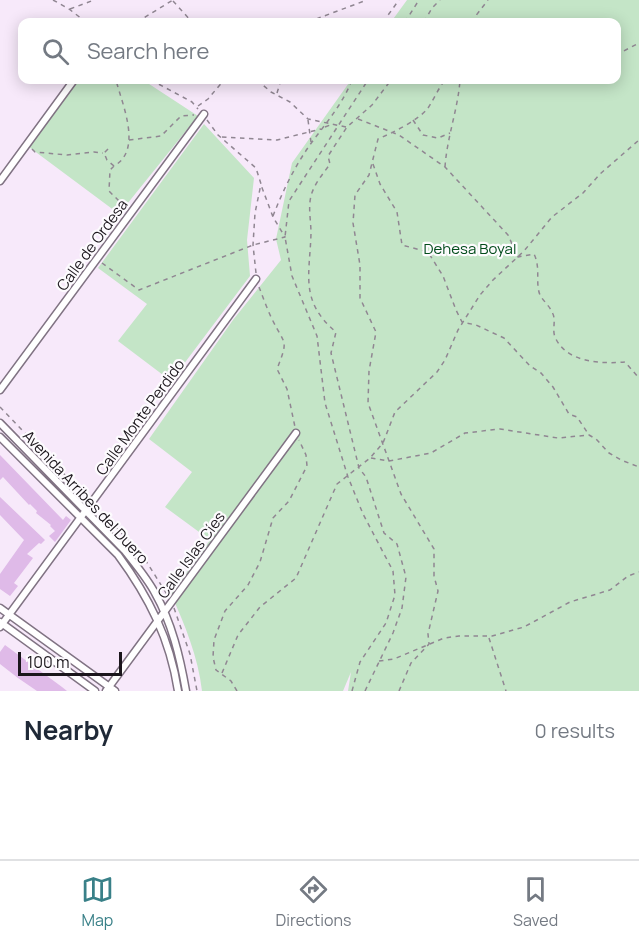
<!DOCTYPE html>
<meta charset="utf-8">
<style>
:root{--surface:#fff;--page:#f2f2f3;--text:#1f2937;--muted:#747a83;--line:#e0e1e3;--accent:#398088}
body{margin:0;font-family:Manrope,sans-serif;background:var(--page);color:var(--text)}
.scale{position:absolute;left:18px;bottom:15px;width:104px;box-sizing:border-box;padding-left:6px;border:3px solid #1b161c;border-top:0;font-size:16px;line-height:21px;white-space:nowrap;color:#1b161c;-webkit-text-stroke:4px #fdfbfe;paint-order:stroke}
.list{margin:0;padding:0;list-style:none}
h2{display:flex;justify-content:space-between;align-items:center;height:78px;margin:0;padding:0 24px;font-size:26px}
h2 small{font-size:20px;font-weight:400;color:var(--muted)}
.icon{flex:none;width:33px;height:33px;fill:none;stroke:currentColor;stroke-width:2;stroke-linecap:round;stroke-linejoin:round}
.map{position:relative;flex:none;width:639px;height:691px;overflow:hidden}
.search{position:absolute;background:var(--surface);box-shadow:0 3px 15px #0003;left:18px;right:18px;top:18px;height:66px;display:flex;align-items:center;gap:15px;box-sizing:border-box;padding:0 21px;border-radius:12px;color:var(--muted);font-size:22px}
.sheet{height:168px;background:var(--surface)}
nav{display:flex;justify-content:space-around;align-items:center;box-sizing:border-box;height:84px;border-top:2px solid var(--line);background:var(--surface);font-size:16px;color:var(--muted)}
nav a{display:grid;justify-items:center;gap:3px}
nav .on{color:var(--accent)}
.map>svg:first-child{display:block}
.green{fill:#c4e5c7}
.building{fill:#dfbae8}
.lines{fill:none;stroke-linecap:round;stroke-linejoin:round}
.street-casing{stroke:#807383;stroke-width:9}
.path{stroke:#908692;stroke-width:1.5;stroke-dasharray:4.5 4.5;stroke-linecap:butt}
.street{stroke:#fff;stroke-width:6}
.labels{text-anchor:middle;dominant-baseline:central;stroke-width:4.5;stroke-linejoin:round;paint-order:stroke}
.street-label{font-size:15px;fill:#1b161c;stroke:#fdfbfe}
.park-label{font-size:15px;fill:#024c1b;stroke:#fdfbfe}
</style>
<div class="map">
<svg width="639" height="691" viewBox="0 0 639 691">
<rect width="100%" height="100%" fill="#f7e9fa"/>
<path class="green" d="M407,0H639V691H348L351,672L343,691H202C198,657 185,625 171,594L210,540L165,507L192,472L149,439L233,320L281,260L276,239L292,163L351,80H616V22H391Z
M79,80H143L198,116L119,214L29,147Z
M204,124L254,178L247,240L250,276L171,381L118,341L147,304L98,268Z"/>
<path class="building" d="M0,455L63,520L66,516L71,520L55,542L49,536L55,531L50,526L51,525L36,513L37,511L30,504L29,505L3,477L0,480Z
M0,497L45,540L41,544L39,543L27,554L33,558L14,583L18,586L10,596L0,589V574L24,540L0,515Z
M5,645L62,687L67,691H37L18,678L0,664V652Z"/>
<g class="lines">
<defs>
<path id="street" d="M0,181L74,80
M0,390L204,114
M0,423L125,551C135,564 147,578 155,593C172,623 180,657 186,691
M0,437L118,555C149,597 170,639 178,691
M0,608L115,691
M0,622L95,691
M0,627L256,279
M106,691L296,433"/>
</defs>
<use href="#street" class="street-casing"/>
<path class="path" d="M53,0L69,9L86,22
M173,1L192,22
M70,9L94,0
M137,22L173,0
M308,22L367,0
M383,22L399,0
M405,22L419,0
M424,22L432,8L440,0
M471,22L488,0
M616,55L639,43
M151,80L192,102L198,109
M257,80L271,92L290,102L308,119L346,127
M277,93L281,80
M198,106L208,99L224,80
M358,119L399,135L445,167L508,235L518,257L534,254C541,268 535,283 540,295C543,301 550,306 553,314C556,321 552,330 555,337C566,363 602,364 625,362L639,378
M207,120L218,135L256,168L261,184L255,213L253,245L256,273
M308,120L311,142
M413,120L423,135L438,138L450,133
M325,127L333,124
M222,137L277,140L321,129
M129,140L161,136L181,116L194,115
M32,149L35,152L67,155L94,152L103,153
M108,149L104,153L107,160L114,166C143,150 122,104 116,80
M373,164L380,184L397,212L402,245L428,252L443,276L456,310L462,322L476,325L504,338L530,366L541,373L553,387L569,414L577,417L589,435
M114,166L110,170L109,191L119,201L124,213
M445,167C447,137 458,109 460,80
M273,216C283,190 296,164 312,142C327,122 343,103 352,80
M102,263L139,290L253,245L285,237L273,217L261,185
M259,287C263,297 267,309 272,319C285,346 289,338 277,369L287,389L295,427
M0,407L86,497
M371,458L389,461L431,453L465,433L500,429L558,438L589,435L596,439L609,453L621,460L639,467
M96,507L141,553L168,596
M174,608L190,654L197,691
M489,638L506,691
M379,661L394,659L444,638L459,636H492L524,627L570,602L610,590L628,576L639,572
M222,673L238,635L260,607L296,578L337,484L370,458L383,443L395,412L437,372L445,360L458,330L480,295L493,280L524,251L552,217L583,193L600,174L639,140
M237,691L231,681L216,670L213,657L214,640L225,611L248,585L260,562L273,518L289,501L307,466L306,455L299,440
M352,691L360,662L386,623L395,595L393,571L363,514L348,477L325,403L317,336L292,276L285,237L289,201L368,80
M365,691L393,633L402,608L406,577L397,544L384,533L366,477L359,468L331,353L336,332C299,301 310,274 311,233C311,221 308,208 311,196C314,184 323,174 330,164L328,156L347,127L372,105L391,80
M399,691L411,663L429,644L428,634L438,591L434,576V549L401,494L368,403L369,371L376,332L360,298V265L353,223L355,195L369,175L378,139C392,133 419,120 428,108C434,99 438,89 445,80"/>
<use href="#street" class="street"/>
</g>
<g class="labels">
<g class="street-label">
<text transform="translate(92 245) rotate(-54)">Calle de Ordesa</text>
<text transform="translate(140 417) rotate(-54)">Calle Monte Perdido</text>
<text transform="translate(86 497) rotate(47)">Avenida Arribes del Duero</text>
<text transform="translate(191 555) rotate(-54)">Calle Islas Cíes</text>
</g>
<g class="park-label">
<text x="470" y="248">Dehesa Boyal</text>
</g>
</g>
</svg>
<div class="scale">100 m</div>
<div class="search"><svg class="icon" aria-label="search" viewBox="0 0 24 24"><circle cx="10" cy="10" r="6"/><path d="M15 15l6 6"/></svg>Search here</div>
</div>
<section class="sheet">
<h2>Nearby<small>0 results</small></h2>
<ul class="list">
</ul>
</section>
<nav>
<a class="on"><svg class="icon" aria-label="map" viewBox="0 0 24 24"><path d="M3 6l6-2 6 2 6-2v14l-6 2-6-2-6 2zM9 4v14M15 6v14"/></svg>Map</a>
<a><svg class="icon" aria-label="directions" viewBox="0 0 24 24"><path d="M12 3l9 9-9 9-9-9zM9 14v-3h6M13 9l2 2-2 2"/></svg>Directions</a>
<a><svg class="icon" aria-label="saved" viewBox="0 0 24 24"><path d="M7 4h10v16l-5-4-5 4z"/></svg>Saved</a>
</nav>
